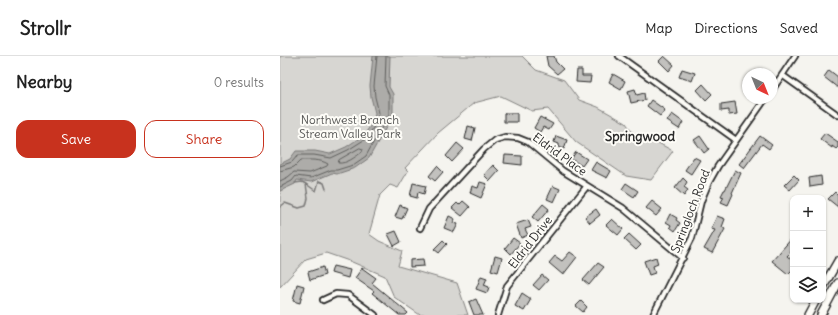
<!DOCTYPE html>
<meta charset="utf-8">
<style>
:root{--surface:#fff;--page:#f6f6f6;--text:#222;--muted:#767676;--line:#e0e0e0;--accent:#c8321e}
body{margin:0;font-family:Delius,sans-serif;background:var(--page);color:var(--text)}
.controls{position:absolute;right:12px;bottom:12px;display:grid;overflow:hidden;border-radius:8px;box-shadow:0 1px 3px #0004}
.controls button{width:36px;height:36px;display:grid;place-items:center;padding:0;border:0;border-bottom:1px solid var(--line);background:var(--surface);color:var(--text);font:20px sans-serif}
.compass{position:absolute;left:462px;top:12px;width:36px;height:36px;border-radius:50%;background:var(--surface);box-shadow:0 1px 3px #0004;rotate:137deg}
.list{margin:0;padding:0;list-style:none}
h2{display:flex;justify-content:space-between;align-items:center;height:52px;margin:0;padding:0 16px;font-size:17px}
h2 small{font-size:13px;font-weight:400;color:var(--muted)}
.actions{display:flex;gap:8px;padding:12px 16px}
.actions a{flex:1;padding:9px 0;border:1px solid var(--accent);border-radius:12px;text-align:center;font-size:14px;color:var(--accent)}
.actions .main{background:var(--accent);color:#fff}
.icon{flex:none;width:22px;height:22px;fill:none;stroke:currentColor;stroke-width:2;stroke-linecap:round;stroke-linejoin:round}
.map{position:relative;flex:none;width:558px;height:259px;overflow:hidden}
header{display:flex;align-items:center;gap:24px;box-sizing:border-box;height:56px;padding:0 20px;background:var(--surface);border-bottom:1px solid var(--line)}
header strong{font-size:19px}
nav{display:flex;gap:22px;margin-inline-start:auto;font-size:14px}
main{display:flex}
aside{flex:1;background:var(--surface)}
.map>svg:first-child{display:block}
.green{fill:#d7d6d2;stroke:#81807e}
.water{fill:#adaca9;stroke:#797877}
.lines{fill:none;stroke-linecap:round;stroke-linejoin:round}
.shore{stroke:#5f5f5d;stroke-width:1}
.stream{stroke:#797877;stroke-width:1.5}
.building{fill:#c2c1be;stroke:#2b2b2b}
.street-casing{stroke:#2b2b2b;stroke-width:8}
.primary-casing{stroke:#2b2b2b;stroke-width:10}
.street{stroke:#fdfcf7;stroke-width:4.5}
.primary{stroke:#fdfcf7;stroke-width:7}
.labels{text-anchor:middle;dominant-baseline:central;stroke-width:4;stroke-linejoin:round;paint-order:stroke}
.park-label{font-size:12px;fill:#565655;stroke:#fdfcf7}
.street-label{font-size:12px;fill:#2b2b2b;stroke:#fdfcf7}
.neighbourhood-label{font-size:13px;font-weight:bold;fill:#2b2b2b;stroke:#fdfcf7}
</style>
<header>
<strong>Strollr</strong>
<nav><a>Map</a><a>Directions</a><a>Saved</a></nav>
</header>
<main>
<aside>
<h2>Nearby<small>0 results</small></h2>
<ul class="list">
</ul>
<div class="actions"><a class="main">Save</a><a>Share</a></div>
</aside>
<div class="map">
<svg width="558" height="259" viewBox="0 0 558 259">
<rect width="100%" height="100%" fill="#f5f4ef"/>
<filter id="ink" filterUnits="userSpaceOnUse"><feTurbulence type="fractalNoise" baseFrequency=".025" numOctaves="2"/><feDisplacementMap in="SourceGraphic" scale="8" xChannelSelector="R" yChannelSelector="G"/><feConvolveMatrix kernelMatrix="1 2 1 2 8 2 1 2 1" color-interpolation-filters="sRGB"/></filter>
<g filter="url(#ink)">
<path class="green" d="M0,0H242L256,14L284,24L299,44L318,51L346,67L358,84L371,83L393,95L371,124L346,120L296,86L268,53L252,55L221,40L194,47L158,77L125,112L128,115L118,132L110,129L100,139L89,178L99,185L122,195L118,210L177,227L188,259H140L114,241L105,220L72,206L46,197L26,203L0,231Z"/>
<path class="water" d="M93,0H110L109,31L113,38V59L89,102L75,112L57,118L52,117L31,126L17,124L15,128L0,135V108L10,103L16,95H35L50,98L66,91L84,79L93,66L95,57L91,41L90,30Z"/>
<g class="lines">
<path class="shore" d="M80,92L83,93L82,96C75,101 67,108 58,107L59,104Z
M0,110L12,106L18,99H34L51,102L68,94L87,82L96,67L99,57L95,41L94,30L97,0
M0,115L14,111L21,104C30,104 40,103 48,108L47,110L30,117L14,116L8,121L0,125
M0,131L12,125L16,120L31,122L51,114H57L73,109L86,100L109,58V39L105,30L106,0"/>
<path class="stream" d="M26,128L36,135L39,125L44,127L46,133
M0,151L5,147L19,152L26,150L28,142L26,128L22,126L15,127"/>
</g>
<path class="building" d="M266,0H274L276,6L283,13L277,18L268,10Z
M384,0L394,9L389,15L379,5Z
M402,13L415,17L412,25L399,21Z
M297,14H302V20H311L310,27L296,26Z
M549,14L558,21V32L544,21Z
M333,18L345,25L341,33L329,26Z
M423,28L432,38L426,44L417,34Z
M355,33L357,39L364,37L365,44L351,47L348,35Z
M371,44L385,54L380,60L367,50Z
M455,46L457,58L449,59V54L441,55V48Z
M224,57H237V66H224Z
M392,58L403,66L399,73L387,65Z
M260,61L273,68L269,74L263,71L260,76L254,72Z
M188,70L195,72L192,85L185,83Z
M545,77L558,86V91L556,93L552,90V92L540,83Z
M276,80L287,84L284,93L279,91V88L274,86Z
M420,80L429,93L424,97L414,84Z
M480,80L492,89L489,93L482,88L464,112L459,108Z
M177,87L184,93L172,106L166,100Z
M296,96L307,103L302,110L291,103Z
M225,99L242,100V109L224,107Z
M414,101L420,104L411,118L405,114Z
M316,106L331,115L327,122L311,114Z
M213,109L219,115L210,125L204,119Z
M157,110L163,116L155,125L149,120Z
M455,114L461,117L452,137L453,138L448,149L441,146L444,141L441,140L444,134H445Z
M514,119L519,124L510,134L504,129Z
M541,120L542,129L530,131L529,122Z
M403,122L407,126L404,131L408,134L404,140L395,132Z
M200,126L207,128L201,142L190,137L192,130L198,132Z
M133,127L146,130L144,138L138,136L137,142L130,140Z
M346,127L358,135L354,141L342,133Z
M273,130L280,133L274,146L267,143Z
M555,136L558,139V151L548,143Z
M183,145L190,151L182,160L172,152L177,147L179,149Z
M372,145L382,153L376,160L366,152Z
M263,148L269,153L258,166L252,161Z
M120,149L127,152L122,163L115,161Z
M316,153L320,159L310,167L305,161Z
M390,158L397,162L396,164L400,167L395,175L390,171L391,169L386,166Z
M169,160L175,163L173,167L178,168L174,176L164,172Z
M437,160L445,163L442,171L445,173L432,197L424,193L435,174L431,173Z
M332,163L343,173L338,179L326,169Z
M248,164L251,171L245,173L248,179L241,182L236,168Z
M116,175L121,186L114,190L108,178Z
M349,178L361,189L356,194L344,183Z
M513,181V194L507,200L513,205V213L508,218L492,205Z
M233,182L240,187L231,198L225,192Z
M163,184L167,188L159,197L154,193Z
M290,196L297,201L283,219L269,207L275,200L282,205Z
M215,200L222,202L218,216L211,214Z
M376,201L378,208L373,210L375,217L369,219L364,205Z
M143,203L144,210L130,211V204Z
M318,207L324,211L309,229L303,224Z
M53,210L70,214L68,222L51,217Z
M43,211L45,219L30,224L28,216Z
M82,212L96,222L92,227L128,257L126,259H119L92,237L94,235L75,222Z
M262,219L268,224L259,234L253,229Z
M201,220L207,222L204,229L209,231L207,237L196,233Z
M17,228L24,230L20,247L13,245Z
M242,237L251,243L244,255L235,250Z
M196,243L203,259H194L189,246Z
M301,245L307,251L303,256L296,250Z"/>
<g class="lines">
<defs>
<path id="street" d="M339,0L456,84
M502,19L558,59
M492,34L515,0
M140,172L149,153L204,93L215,84L225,81L238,82L248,86L283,115L343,152L403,202
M43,244L56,238L68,239L95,259
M218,259L227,230L307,130
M373,259L412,182L421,145L429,126L438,110L486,42"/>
<path id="primary" d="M543,231L558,205
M528,259L536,244
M541,259L558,227"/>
</defs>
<use href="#street" class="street-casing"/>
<use href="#primary" class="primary-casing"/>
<use href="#street" class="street"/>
<use href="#primary" class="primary"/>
</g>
</g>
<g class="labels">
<g class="park-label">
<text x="70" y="63">Northwest Branch<tspan x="70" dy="14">Stream Valley Park</tspan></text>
</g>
<g class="street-label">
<text transform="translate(280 98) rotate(36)">Eldrid Place</text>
<text transform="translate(410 155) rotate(-69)">Springloch Road</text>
<text transform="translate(250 186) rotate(-52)">Eldrid Drive</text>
</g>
<g class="neighbourhood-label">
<text x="360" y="80">Springwood</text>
</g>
</g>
</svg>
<div class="controls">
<button>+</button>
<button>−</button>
<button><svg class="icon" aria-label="layers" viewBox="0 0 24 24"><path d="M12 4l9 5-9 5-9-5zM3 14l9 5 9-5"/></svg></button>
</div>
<svg class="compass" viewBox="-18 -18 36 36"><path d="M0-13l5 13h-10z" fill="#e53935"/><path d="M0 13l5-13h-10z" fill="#767676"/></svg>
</div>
</main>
